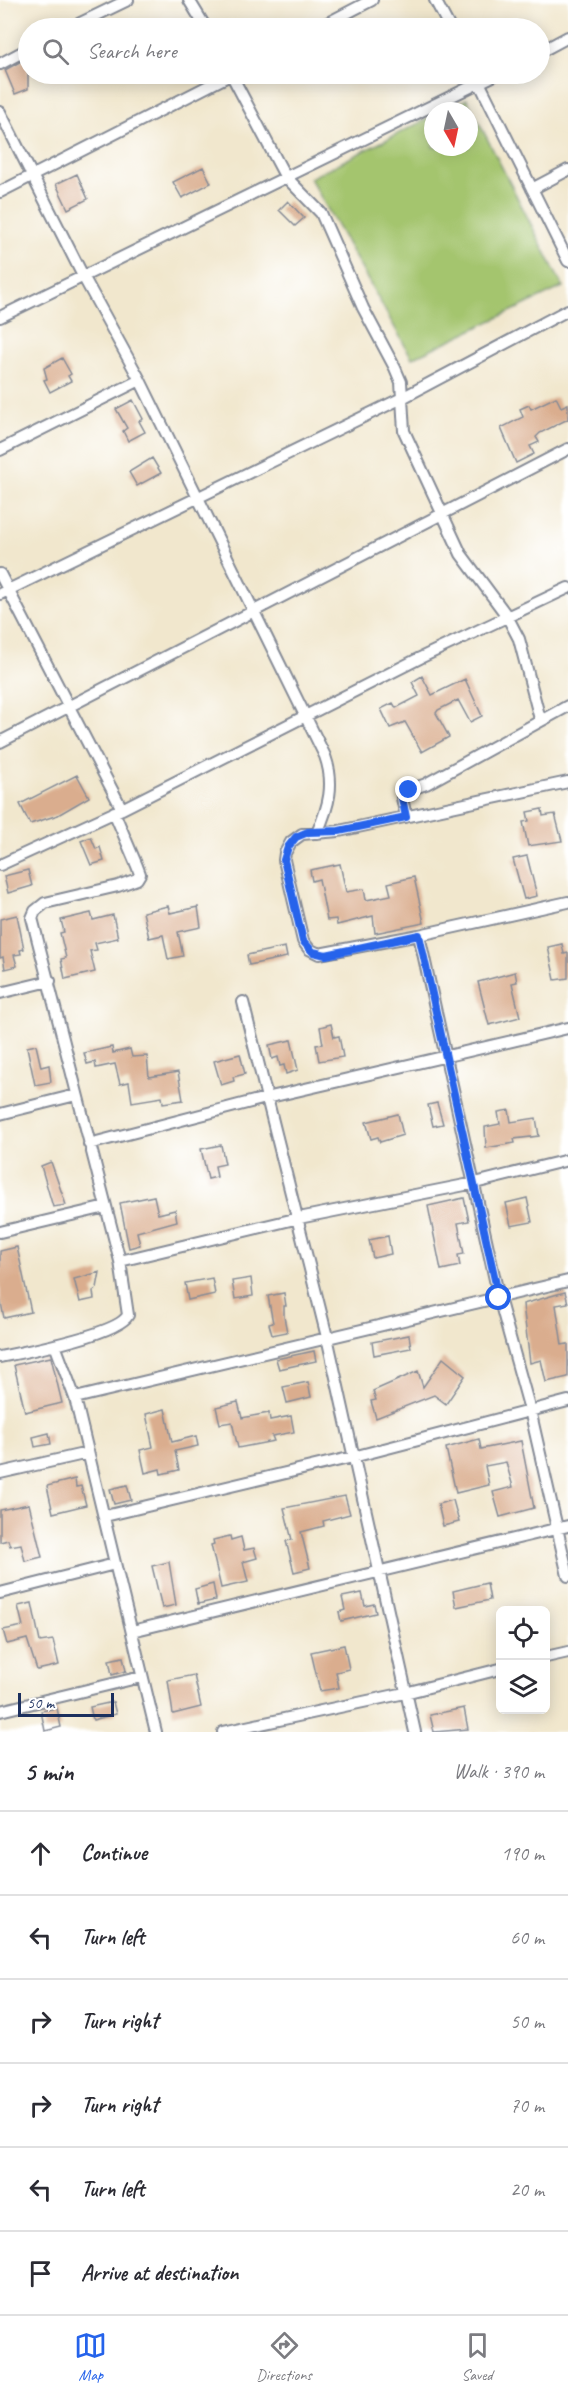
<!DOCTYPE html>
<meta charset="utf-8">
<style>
:root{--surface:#fff;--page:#f2f2f3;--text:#2b2b33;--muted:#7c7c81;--line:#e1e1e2;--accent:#2563eb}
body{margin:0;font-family:Caveat,sans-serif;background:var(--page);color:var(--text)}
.controls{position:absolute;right:18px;bottom:18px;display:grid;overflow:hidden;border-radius:9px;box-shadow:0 3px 15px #0003}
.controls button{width:54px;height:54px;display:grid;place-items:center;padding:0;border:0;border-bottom:2px solid var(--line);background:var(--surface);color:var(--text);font:30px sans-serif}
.compass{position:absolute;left:424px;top:102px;width:54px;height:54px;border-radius:50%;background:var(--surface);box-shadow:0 3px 15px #0003;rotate:171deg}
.scale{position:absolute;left:18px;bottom:15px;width:96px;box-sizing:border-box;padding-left:6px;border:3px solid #1b2f5e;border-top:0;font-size:16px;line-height:21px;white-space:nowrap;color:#1b2f5e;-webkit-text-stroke:4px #fff;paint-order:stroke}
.stop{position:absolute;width:18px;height:18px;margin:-14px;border:4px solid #2563eb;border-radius:50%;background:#fff}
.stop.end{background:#2563eb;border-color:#fff;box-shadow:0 2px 6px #0008}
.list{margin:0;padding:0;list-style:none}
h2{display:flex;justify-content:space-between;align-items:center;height:78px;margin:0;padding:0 24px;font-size:26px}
h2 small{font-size:20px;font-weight:400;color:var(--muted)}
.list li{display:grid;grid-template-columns:39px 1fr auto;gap:18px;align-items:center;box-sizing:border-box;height:84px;padding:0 24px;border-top:2px solid var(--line)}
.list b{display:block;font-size:22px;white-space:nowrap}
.list em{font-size:20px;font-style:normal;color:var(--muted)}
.icon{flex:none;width:33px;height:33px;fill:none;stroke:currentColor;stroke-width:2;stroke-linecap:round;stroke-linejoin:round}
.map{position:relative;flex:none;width:568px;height:1732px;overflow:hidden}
.search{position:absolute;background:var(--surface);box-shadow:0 3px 15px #0003;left:18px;right:18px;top:18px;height:66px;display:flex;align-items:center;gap:15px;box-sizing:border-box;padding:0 21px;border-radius:33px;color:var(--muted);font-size:22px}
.sheet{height:582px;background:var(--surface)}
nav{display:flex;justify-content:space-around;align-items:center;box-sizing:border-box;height:84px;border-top:2px solid var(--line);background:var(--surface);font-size:16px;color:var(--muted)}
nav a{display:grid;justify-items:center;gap:3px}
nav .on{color:var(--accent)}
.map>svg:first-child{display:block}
.green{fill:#a4c56e;stroke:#607a66;stroke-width:1.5}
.building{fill:#daad8e}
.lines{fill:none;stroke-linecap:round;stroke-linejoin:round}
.street-casing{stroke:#868b96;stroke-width:14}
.street{stroke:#fff;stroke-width:10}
.route{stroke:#2563eb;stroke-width:8}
</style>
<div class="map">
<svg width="568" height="1732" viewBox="0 0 568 1732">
<rect width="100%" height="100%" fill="#fff"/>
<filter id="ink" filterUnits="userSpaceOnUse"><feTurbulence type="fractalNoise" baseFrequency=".0167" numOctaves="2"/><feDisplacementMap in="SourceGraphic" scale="12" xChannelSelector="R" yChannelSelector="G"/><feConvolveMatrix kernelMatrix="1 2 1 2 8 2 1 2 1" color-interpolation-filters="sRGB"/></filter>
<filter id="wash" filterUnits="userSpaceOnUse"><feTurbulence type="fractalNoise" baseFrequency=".008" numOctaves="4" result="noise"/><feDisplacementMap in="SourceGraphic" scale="24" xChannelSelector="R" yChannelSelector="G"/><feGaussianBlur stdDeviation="1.35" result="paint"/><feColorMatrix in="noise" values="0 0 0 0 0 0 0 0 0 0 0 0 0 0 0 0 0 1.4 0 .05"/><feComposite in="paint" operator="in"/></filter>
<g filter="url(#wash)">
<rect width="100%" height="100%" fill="#f1e7cd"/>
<path class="green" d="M467,99L563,287L412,358L310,178L433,116V147H469V111H443Z"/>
<g id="blocks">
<path class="building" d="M25,59L28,65V89L15,94L5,70Z
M203,167L211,183L182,198L173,182Z
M77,174L88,199L68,209L56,184Z
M288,201L304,218L295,226L279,210Z
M62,358L71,374L68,376L71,381L50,392L44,380L47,379L44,368Z
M556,397L561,407L568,404V419L540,433L536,437L539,442L530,446L534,454L516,463L501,428L523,417L520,409L529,405L531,409Z
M133,400L143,419L139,421L145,432L128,441L123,431L127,428L116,409Z
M152,458L161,473L137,486L129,472Z
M422,676L432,695L465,679L482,716L470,722L458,700L438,710L436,713L449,737L422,752L405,722L390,728L381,709L393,703L396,708L419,696L412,682Z
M77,775L89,797L58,815L30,824L20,804Z
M542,809L543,816L555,814L562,841L528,846L523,822L529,821L527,812Z
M91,837L96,849L100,847L104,861L91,865L81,841Z
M527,856L537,896L524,899L513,859Z
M340,864L346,892L364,889L366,900L391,895L388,883L414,877L424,923L375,933L373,916L337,925L336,919L327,920L319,879L312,881L310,870Z
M28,870L32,886L8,893L4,876Z
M168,906L170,913L198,907L201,927L178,932L183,956L168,959L163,935L149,938L143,912Z
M91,913L93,920L113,915L118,938L95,943L97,950L90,951L95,972L65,979L61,959L66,958L60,933L64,932L61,920Z
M17,915L24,949L20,950L21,954L14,955L17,966L5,969L3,957L0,958V919Z
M562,944L564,954L568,953V978L555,980L548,947Z
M285,947L287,957L249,965L247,955Z
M515,972L517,982L512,983L520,1017L489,1025L478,982Z
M331,1024L334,1037L339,1036L343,1057L319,1061L316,1045L323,1044L320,1027Z
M291,1040L298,1070L286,1074L284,1065L280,1066L278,1057L272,1059L269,1045Z
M36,1045L41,1067L49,1065L51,1082L35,1085L27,1047Z
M112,1047L113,1053L130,1049L132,1057L147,1056L149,1077L178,1072L183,1100L163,1103L162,1097L132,1102L129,1082L120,1084L115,1064L96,1068L95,1062L87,1064L84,1053Z
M240,1054L245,1074L233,1077L234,1081L221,1085L214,1061Z
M437,1103L443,1124L433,1126L428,1105Z
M509,1110L511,1122L536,1118L539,1136L514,1139L515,1143L486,1148L485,1127L500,1124L498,1112Z
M398,1114L403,1135L380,1142L378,1137L371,1139L366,1122Z
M221,1145L225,1164L215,1166L217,1177L208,1179L201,1149Z
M51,1162L66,1205L53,1207L41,1166Z
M154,1196L158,1214L175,1210L177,1221L137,1232L140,1245L129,1248L120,1203Z
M464,1198L469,1221L458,1223L464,1254L458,1255L460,1266L441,1270L428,1206Z
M527,1198L532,1222L511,1226L506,1203Z
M388,1236L391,1254L373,1258L369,1240Z
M17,1247L31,1312L4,1318L0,1298V1251Z
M100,1272L97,1288L93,1291L94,1299L80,1302L74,1279Z
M212,1278L215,1294L188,1300L185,1283Z
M251,1278L253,1296L235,1299L232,1281Z
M565,1292L568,1303L556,1305L562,1345L568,1344V1377L546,1382L541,1360L530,1363L523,1304Z
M284,1293L286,1306H284V1317L287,1332L272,1335L269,1324L273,1323L268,1296Z
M409,1335L411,1348L374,1355L372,1342Z
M314,1351L316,1361L279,1369L276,1359Z
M51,1357L62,1403L25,1412L14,1365Z
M443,1358L465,1376L446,1404L434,1395L376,1418L371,1401L376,1400L373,1391L418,1371L423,1387Z
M308,1382L311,1397L287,1403L283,1387Z
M238,1402L242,1418L269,1413L270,1420L291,1416L294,1432L272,1436L274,1441L238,1448L232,1422L220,1424L216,1407Z
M165,1409L172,1442L196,1436L198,1446L175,1451L179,1470L161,1474L160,1469L145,1473L140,1450L153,1447L146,1414Z
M49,1433L51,1444L35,1447L33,1437Z
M479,1439L481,1449L521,1441L534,1508L500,1517L493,1492L513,1487L506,1462L485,1466L489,1485L456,1493L446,1448Z
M75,1479L76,1487L81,1486L86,1505L53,1513L47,1486Z
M127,1485L131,1500L114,1504L110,1489Z
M345,1496L350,1514L323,1521L324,1526L301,1532L310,1568L294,1572L286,1541L292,1540L284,1508Z
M453,1500L459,1522L443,1526L438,1504Z
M29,1504L42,1557L25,1561L21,1544L10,1546L8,1540L0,1542V1510Z
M230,1536L231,1540L241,1537L244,1550L254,1548L257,1558L243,1562L248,1582L221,1588L211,1545L214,1544L213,1540Z
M169,1562L176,1605L162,1608L152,1566Z
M487,1583L490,1600L456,1607L453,1591Z
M213,1584L216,1600L198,1604L195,1589Z
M362,1593L365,1606L374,1604L376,1613L341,1621L339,1612L345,1610L342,1597Z
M32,1603L40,1642L53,1640L59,1665L37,1670L27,1639L7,1644L3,1630L23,1626L18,1606Z
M344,1645L349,1669L336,1672L339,1688L320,1691L311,1652Z
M123,1657L126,1671L112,1675L109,1660Z
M194,1675L201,1707L173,1714L168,1680Z
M113,1702L116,1714L93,1720L90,1707Z
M57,1708L61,1727L45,1731L41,1711Z
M464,1708L468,1729L434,1732L430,1715Z"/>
</g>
</g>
<g filter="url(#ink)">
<use href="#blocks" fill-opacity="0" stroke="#868b96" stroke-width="1.5"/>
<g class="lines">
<defs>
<path id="street" d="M189,0L206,28
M435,0L450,28
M70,28L128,0
M318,28L372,0
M540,52L568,37
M0,64L28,49
M231,74L285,176L321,213L363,308L395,368L401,382L404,431L461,554L507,616L519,639L540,719
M475,74L568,261
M0,112L83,276L140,380L325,756C335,784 329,806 317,833
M532,189L568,170
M0,192L232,74
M0,317L497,74
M0,450L140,380
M0,574L122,809
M0,594L402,398L568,310
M0,742L568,449
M568,782L339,831L302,834L291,842L285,853L284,860L303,941L309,949L319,954L419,935L568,902
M406,817L402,798L409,790L426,784L568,706
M0,865L122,809L420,658L568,588
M419,935L499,1298L530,1410L568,1576
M0,993L50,981
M243,1002L327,1337L415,1732
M0,1114L76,1095
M89,1144L266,1098L568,1028
M0,1232L106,1207
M120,1261L299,1218L475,1183L568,1160
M55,1345L75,1398L156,1732
M0,1357C24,1352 119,1334 128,1315L120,1261L32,918L35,911L45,903L118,886L137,879L140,874L137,866L114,812
M75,1398L568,1281
M0,1473L88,1453
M105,1516L353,1457L568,1401
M0,1593L115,1564
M132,1631L568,1526
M546,1657L568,1652
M0,1711L141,1677
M223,1732L405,1693L500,1669"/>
</defs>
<use href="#street" class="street-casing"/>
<use href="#street" class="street"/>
</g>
</g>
<g class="lines" filter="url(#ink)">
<path class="route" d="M409,790L402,798L406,817L339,831L308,832L296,837L288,847L284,860L303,941L313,952L326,955L419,935L499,1298"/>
</g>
</svg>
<div class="controls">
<button><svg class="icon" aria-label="locate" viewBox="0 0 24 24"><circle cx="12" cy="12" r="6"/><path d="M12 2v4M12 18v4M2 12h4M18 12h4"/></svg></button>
<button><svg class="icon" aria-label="layers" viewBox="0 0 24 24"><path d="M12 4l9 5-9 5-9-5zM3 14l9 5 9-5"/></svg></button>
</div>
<svg class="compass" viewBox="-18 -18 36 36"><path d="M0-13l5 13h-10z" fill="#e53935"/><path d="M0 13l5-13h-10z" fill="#7c7c81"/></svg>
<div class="scale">50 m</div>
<div class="stop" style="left:499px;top:1298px"></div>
<div class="stop end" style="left:409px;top:790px"></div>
<div class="search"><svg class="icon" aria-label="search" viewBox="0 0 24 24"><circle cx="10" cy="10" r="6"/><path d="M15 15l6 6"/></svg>Search here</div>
</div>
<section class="sheet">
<h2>5 min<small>Walk · 390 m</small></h2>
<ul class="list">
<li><svg class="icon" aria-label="ahead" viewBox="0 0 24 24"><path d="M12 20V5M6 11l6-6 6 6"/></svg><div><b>Continue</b></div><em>190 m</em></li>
<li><svg class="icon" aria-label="left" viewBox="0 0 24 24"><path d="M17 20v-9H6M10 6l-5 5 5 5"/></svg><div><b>Turn left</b></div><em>60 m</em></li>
<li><svg class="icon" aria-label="right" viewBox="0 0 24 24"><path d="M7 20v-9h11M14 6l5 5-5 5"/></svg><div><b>Turn right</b></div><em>50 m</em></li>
<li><svg class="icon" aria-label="right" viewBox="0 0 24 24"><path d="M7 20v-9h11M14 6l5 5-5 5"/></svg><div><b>Turn right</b></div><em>70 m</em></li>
<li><svg class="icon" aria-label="left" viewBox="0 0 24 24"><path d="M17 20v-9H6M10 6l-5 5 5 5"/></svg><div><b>Turn left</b></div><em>20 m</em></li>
<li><svg class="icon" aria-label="arrive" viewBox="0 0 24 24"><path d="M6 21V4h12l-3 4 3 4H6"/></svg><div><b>Arrive at destination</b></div></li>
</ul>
</section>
<nav>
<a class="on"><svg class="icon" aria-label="map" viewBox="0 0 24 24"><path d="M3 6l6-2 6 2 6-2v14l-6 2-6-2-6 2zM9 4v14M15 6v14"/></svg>Map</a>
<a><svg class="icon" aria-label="directions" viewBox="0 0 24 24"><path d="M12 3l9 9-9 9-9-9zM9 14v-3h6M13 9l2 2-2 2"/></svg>Directions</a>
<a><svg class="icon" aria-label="saved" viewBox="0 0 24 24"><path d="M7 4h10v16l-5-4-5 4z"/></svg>Saved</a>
</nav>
